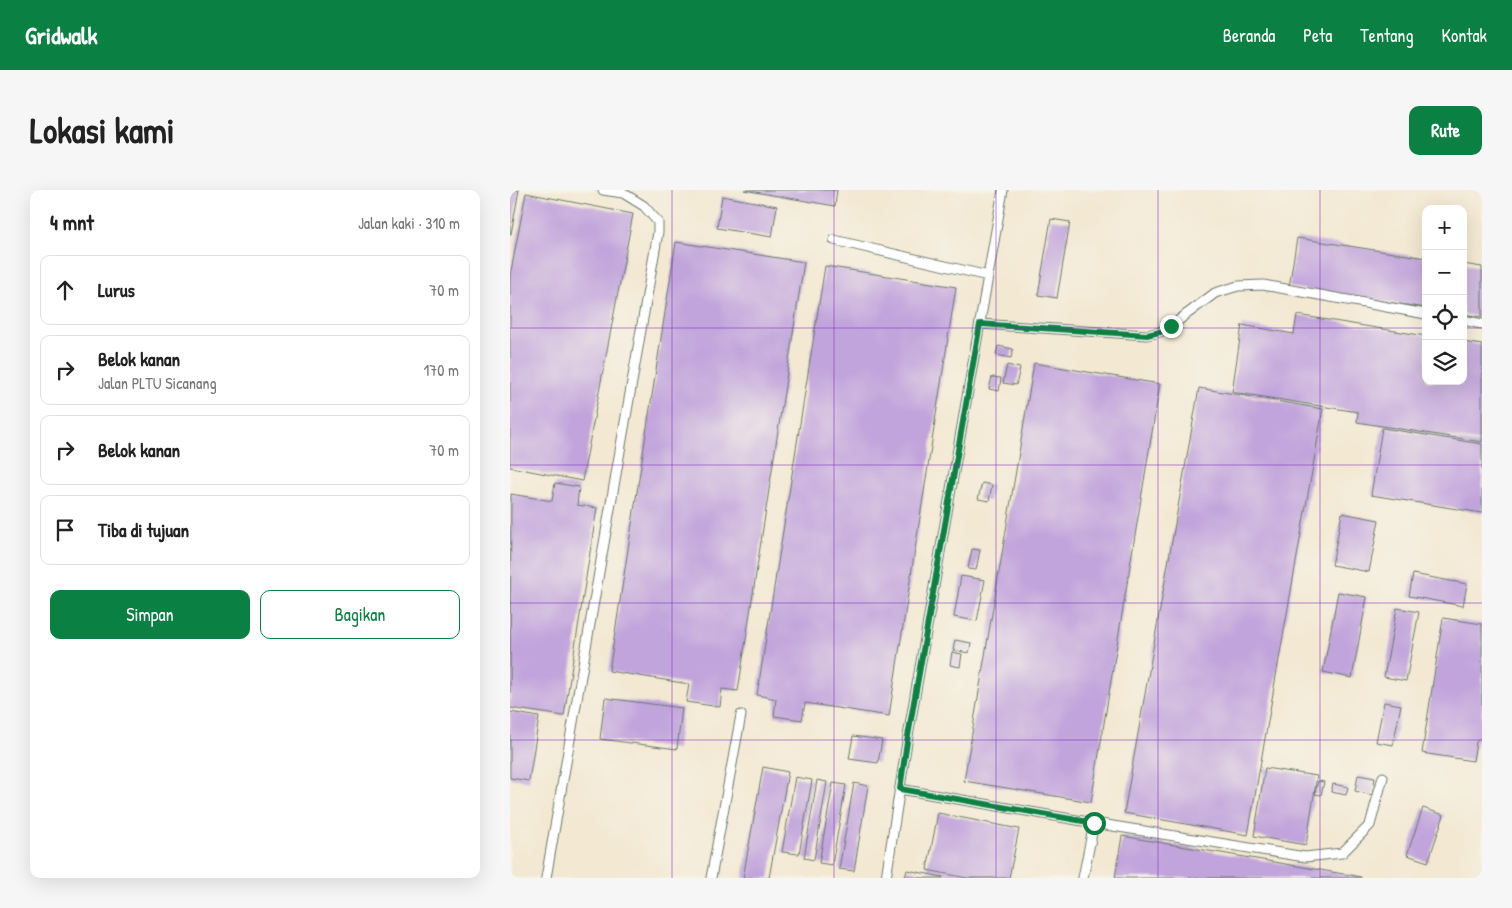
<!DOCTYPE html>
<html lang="id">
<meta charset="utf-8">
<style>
:root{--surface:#fff;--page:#f6f6f6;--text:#222;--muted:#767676;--line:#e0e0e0;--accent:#0b8043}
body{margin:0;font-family:"Patrick Hand",sans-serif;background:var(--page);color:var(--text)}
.controls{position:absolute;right:15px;top:15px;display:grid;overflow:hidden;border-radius:10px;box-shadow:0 5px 20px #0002}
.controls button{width:45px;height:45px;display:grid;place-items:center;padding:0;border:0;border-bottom:1px solid var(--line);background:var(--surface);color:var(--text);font:25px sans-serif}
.stop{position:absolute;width:15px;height:15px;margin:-11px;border:4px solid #0b8043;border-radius:50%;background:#fff}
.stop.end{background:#0b8043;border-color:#fff;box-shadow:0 1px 5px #0008}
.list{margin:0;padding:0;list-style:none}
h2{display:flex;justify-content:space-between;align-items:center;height:65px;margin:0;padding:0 20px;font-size:21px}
h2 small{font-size:16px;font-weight:400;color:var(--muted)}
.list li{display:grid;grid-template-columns:32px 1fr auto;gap:15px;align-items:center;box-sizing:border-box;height:70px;margin:0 10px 10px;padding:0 10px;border:1px solid var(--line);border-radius:10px}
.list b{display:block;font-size:19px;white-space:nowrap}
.list p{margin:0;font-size:16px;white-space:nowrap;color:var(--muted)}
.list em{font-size:16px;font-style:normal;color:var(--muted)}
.actions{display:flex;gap:10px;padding:15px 20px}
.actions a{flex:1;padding:11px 0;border:1px solid var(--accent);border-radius:10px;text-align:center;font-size:18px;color:var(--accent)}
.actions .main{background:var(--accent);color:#fff}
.icon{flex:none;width:28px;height:28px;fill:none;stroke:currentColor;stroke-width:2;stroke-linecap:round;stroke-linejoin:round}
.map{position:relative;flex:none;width:972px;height:688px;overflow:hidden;border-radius:10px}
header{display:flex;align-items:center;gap:30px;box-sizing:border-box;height:70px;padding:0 25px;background:var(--accent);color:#fff}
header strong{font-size:24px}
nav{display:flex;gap:28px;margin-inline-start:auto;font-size:18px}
.intro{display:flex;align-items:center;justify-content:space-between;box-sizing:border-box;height:120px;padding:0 30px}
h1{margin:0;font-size:35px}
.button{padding:12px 22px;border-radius:10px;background:var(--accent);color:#fff;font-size:18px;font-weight:700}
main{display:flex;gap:30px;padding:0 30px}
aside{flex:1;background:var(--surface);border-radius:10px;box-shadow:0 5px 20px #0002}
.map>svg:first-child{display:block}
.building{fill:#c1a4dc}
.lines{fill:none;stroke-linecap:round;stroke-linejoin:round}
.service-casing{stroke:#69796b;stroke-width:11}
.service{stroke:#fff;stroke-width:9}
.route{stroke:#0b8043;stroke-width:6}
.grid{fill:none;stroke:#7b2cbf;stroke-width:1;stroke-opacity:0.55}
</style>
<header>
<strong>Gridwalk</strong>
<nav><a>Beranda</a><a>Peta</a><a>Tentang</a><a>Kontak</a></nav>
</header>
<div class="intro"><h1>Lokasi kami</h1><a class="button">Rute</a></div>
<main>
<aside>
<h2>4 mnt<small>Jalan kaki · 310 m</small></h2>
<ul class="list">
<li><svg class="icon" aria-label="ahead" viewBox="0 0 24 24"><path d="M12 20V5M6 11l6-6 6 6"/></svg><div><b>Lurus</b></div><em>70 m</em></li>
<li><svg class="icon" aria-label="right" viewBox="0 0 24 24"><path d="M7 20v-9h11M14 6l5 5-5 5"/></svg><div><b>Belok kanan</b><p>Jalan PLTU Sicanang</p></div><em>170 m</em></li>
<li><svg class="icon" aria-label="right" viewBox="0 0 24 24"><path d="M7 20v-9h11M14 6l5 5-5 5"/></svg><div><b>Belok kanan</b></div><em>70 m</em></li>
<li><svg class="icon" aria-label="arrive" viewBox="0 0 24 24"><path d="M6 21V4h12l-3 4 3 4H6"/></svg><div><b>Tiba di tujuan</b></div></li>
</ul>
<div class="actions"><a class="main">Simpan</a><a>Bagikan</a></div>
</aside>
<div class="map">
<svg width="972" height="688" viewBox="0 0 972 688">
<rect width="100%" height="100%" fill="#f7f3e8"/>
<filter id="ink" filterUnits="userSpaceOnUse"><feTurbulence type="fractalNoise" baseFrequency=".02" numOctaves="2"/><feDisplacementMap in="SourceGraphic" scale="10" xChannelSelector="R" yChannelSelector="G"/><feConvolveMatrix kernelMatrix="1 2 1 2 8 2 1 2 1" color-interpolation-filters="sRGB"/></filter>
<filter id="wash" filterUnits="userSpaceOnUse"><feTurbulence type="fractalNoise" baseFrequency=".0096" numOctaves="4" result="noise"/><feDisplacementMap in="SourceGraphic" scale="20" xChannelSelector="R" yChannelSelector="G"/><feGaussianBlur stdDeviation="1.12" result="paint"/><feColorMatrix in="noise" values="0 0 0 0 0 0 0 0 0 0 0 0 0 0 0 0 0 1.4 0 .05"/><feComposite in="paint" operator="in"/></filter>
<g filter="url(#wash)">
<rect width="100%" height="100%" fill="#f3e8d2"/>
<g id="blocks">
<path class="building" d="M0,0H9L1,44H0Z
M234,0H327L325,16Z
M16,3L123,24L72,291L0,277V86Z
M212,6L267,16L262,47L207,38Z
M541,29L560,32L547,108L528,105Z
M787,48L916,68V118L779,97Z
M166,52L294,72L228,501L212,499L210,517L176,512L179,494L99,481Z
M953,74L972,77V127L953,124Z
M315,76L446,97L379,526L295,513L292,530L264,526L266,509L247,505Z
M787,125L916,146V191H953V152L972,155V252L847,232L848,222L722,202L732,135L784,144Z
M488,156L503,159L501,168L486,165Z
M524,173L650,194L581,612L454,591Z
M497,175L510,178L506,195L493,193Z
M482,187L491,188L489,201L479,199Z
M689,198L813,219L738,645L614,623Z
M872,238L972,254V323L861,305Z
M45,293L69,297L67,315L87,318L54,526L0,518L1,304L42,311Z
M472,293L482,295L479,311L468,309Z
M832,323L869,330L859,382L822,375Z
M462,359L470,360L466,380L458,379Z
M903,384L957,394L953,416L899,406Z
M451,386L475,390L467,431L444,427Z
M828,402L857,407L842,488L813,482Z
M887,418L909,422L896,491L874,487Z
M933,428L972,434V546L966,552L963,571L912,563Z
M445,450L461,453L459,463L443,460Z
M442,462L452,464L450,477L440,475Z
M95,508L172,518L167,559L90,549Z
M874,512L891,515L883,555L866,552Z
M0,522L29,527L19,591L0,588Z
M343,546L372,550L368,573L339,569Z
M253,577L278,582L259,688H233Z
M755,578L807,586L796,655L744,646Z
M848,585L865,588L862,605L845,601Z
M285,587L302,590L289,664L272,662Z
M307,590L317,592L304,670L294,668Z
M808,591L814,592L811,605L805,604Z
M323,593L336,595L322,675L309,673Z
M344,593L358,596L344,681L329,679Z
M823,594L838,597L836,605L821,602Z
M913,618L934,625L918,672L897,665Z
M428,623L509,639L499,688H457L417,680Z
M612,646L851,687V688H605Z
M397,680L433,687V688H395Z"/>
</g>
</g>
<g filter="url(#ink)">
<use href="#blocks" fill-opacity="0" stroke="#69796b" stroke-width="1"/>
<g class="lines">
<defs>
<path id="service" d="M324,50L478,86
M953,130L972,134
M470,134L637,145L650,142L661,136L705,103L728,96L753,95L916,124
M390,599L584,633L795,667L832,663L860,635L873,587
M36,688L148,42V32L134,16L113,3L93,0
M201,688L231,525
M376,688L397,552L493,0
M573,688L584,633"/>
</defs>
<use href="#service" class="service-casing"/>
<use href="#service" class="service"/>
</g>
</g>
<g class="lines" filter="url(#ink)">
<path class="route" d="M584,633L390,599L397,552L470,134L637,145L650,142L661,136"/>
</g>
<path class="grid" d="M162,0V688M324,0V688M486,0V688M648,0V688M810,0V688M0,138H916M953,138H972M0,275H972M0,413H972M0,550H972"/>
</svg>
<div class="controls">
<button>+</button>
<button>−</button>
<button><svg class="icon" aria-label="locate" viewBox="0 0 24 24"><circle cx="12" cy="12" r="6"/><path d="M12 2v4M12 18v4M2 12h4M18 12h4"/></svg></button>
<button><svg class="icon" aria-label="layers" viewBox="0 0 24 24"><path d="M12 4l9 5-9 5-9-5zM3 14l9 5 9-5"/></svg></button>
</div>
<div class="stop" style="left:584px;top:633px"></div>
<div class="stop end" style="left:661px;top:136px"></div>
</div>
</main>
